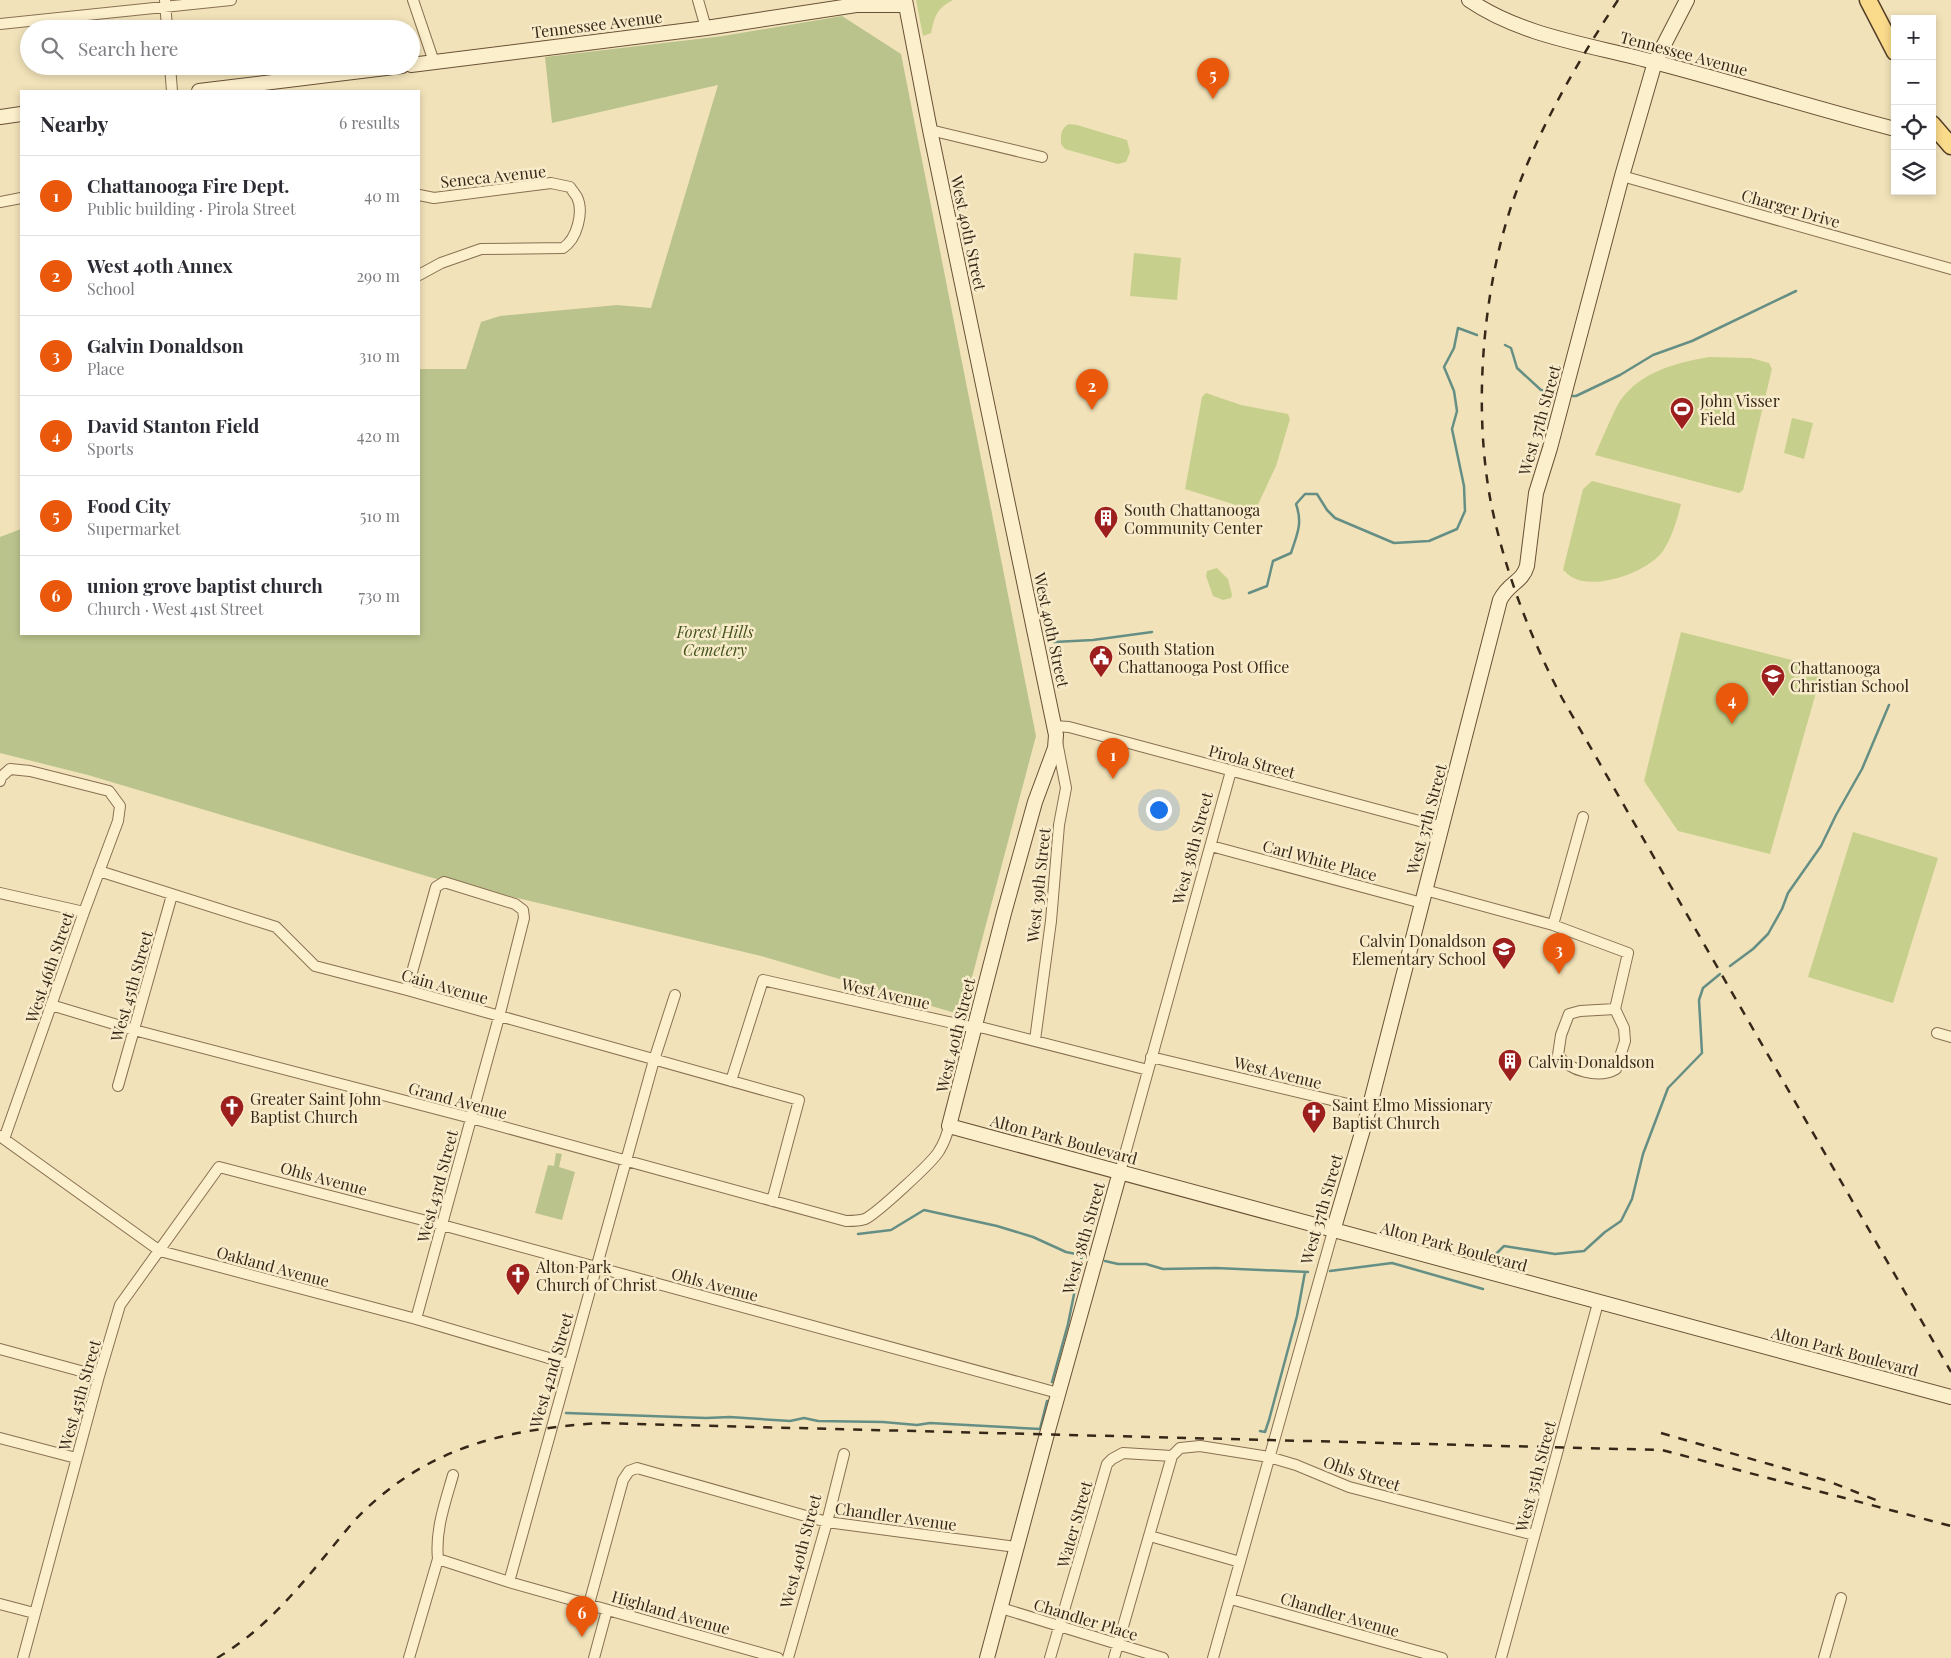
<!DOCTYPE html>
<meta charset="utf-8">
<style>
:root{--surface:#fff;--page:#f2f2f3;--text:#2b2b33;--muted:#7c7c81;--line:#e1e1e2;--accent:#ea580c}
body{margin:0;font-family:"Playfair Display",serif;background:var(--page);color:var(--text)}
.controls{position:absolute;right:15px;top:15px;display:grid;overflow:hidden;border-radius:0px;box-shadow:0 2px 8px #0003}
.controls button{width:45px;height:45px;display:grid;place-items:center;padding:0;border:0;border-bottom:1px solid var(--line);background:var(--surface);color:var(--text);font:25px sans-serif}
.you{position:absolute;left:1158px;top:809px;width:18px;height:18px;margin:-12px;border:4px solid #fff;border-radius:50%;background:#1a73e8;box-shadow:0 0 0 8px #1a73e833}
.badge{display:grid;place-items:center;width:32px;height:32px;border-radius:50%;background:var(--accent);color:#fff;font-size:16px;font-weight:700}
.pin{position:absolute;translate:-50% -41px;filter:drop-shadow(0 1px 2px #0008)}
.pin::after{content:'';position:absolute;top:26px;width:18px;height:15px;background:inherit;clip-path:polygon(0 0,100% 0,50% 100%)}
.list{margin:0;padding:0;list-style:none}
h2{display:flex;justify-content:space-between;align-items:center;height:65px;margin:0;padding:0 20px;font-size:21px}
h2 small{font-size:16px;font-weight:400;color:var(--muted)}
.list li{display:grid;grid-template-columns:32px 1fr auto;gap:15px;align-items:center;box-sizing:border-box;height:80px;padding:0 20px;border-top:1px solid var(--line)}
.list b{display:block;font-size:19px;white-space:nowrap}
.list p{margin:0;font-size:16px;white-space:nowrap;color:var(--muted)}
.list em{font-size:16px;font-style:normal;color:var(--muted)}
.icon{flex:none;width:28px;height:28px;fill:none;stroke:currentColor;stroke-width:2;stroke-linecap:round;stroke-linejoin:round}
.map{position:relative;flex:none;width:1951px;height:1658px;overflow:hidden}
.search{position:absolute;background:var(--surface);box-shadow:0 2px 8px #0003;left:20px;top:20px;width:400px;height:55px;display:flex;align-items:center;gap:12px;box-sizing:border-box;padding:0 18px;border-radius:28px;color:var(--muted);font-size:19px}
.panel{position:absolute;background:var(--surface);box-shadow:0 2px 8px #0003;left:20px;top:90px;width:400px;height:545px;border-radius:0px}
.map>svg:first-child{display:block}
.green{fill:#c6d08c}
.cemetery{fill:#bbc38d}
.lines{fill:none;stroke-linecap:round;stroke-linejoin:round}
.stream{stroke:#658f85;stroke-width:2.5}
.street-casing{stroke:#897052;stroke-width:12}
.secondary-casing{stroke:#6a5136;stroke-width:16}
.primary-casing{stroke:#553e28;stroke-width:19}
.street{stroke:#fcefcc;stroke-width:10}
.secondary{stroke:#fcefcc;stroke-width:14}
.primary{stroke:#fada8b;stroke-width:16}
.rail{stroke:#362819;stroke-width:2.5;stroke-dasharray:9 9;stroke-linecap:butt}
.labels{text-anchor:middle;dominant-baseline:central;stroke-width:5;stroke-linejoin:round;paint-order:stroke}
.street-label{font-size:16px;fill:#362819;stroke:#f8ebc9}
.poi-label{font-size:16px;fill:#362819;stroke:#f8ebc9;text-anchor:start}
.park-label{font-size:16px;font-style:italic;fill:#45541e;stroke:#f8ebc9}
</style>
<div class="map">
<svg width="1951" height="1658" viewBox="0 0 1951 1658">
<rect width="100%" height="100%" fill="#f1e2b9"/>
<path class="green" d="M916,0H953C936,9 935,16 931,33L923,36Z
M1069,124L1077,125L1127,140L1130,152L1126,162L1118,164L1065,149L1061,144C1061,135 1060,129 1069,124Z
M1134,253L1181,258L1177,300L1130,296Z
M1709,357L1751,358L1769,363L1772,369L1743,490L1739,493L1595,455C1602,439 1609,422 1617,406C1636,373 1674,363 1709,357Z
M1206,393L1241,405L1288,414L1290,419L1276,466L1255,511L1185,489L1202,397Z
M1792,418L1813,423L1804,459L1784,453Z
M1592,481L1681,504C1677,520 1672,537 1663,551C1648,572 1595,591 1572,577C1569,576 1566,572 1563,570L1583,489Z
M1217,568L1228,579L1232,595L1231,598L1223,600L1213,596L1206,576L1207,571Z
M1681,632L1823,668L1770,854L1678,831L1644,781Z
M1853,832L1938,858L1893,1003L1808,977Z"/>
<path class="cemetery" d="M842,16L901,54L1036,736L962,1015L761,956L433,878L88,775L0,753V537L21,529V634H419V369H466L481,322L500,316L617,305L651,308L718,85L552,123L545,57L723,36Z
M556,1153L562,1154L559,1167L575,1172L562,1220L535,1213L548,1165L554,1166Z"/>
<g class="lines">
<path class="stream" d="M1505,345L1511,348L1517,368L1541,390L1556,393
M1573,396H1576L1620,375L1653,355L1692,341L1796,291
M1249,593L1267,586L1273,561L1291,553C1297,534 1303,524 1296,504L1305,494H1317L1327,510L1335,518L1394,543L1429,541L1457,529L1465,511L1464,486L1452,429L1457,411L1454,391L1444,367L1454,348L1458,328L1477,335
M1054,642L1093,640L1152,632
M1730,966L1753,949L1768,934L1782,909L1788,893L1821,846L1836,815L1862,769L1889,705
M858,1234L891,1230L924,1210L997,1226L1033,1237L1066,1252L1086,1256
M1496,1254L1504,1246L1555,1254L1584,1251L1605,1232L1621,1221L1632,1199L1643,1154L1668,1088L1702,1053L1699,1000L1703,988L1720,974
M1105,1261L1118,1264H1146L1163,1269L1216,1268L1308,1272
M1330,1271L1392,1263L1483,1289
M1052,1382L1068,1324L1082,1255
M566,1413L706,1418L730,1417L790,1421L804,1418L818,1421L883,1422L917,1425L930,1423L1040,1429L1047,1401
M1260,1431L1265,1432L1269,1420L1297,1316L1305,1272"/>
<defs>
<path id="street" d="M165,0L167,29
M413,0L434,62
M698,0L706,28
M0,24L231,0
M170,66L172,91
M930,130L1042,157
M1622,176L1951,269
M419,195L434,198L551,183L570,187C572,190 575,194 577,197C584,212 577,239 563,248L481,249L441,263L419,275
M0,202L21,198
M1054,726L1069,727L1442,827
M0,781L1,777L10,769L30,771L109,791L120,806L118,821L84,912L4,1139
M1211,846L1422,903
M99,871L276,927L315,966L407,990L799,1100L772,1201
M1425,890L1553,925L1628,953L1615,1009L1624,1028L1625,1041L1616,1069C1599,1079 1569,1071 1558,1055L1561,1035L1569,1014L1580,1011L1615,1009
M0,893L84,912
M1553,925L1583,817
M407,990L436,887L444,882L515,904L523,910L524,918L499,1017L416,1319
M51,1005L134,1030L471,1118L846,1221C853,1221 859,1221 865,1219C876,1214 933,1162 939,1151C944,1143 947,1135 949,1126
M1937,1033L1951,1037
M1035,1040L1051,921L1059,825L1066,788L1057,742
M1151,1057L1369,1109
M731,1081L763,980L966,1026L984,1028L1148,1070
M118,1086L172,895
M0,1136L160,1251L416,1319L569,1364
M1120,1172L1231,771
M0,1349L99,1376
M0,1438L76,1458
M453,1475C445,1503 435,1530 438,1559L509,1582L778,1658
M1150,1536L1240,1562
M509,1582L654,1060L675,995
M1231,1599L1442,1658
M0,1604L34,1613
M589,1604L623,1480L629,1471L637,1468L827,1522L1016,1547
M1001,1608L1163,1658
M23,1658L99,1376L120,1305L219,1167L442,1225L1058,1393
M409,1658L438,1559
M594,1658L607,1610
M788,1658L827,1522L844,1454
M1050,1658L1107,1464L1112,1459L1123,1453L1172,1456
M1114,1658L1172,1456L1180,1448L1200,1446L1269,1457L1296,1465L1349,1487L1534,1535
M1213,1658L1333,1231
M1501,1658L1598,1303
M1824,1658L1841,1598"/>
<path id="secondary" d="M905,0L930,130L1056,735L1055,748L1035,802L1004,913L949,1126L1951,1397
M1469,0C1523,37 1592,45 1654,62C1735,83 1814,108 1895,129
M411,65L706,28L856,5H906
M199,91L402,66
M0,117L21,114
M1333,1231L1369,1109L1500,600C1509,582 1522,583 1527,566L1536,493L1550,448L1622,176L1655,62L1687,0
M987,1658L1047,1434L1120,1172"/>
<path id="primary" d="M1868,0L1895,52
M1932,124L1951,146"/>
</defs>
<use href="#street" class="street-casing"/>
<use href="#secondary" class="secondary-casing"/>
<use href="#primary" class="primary-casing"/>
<use href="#street" class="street"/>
<use href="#secondary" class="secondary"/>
<use href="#primary" class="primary"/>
<path class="rail" d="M1618,0C1577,63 1538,129 1513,201C1482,291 1473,410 1491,503C1505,572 1530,637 1562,698L1951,1372
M1661,1433L1828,1481L1881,1502
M217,1658C275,1624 312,1570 355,1520C366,1508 379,1497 392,1487C455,1440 521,1429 598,1423L1662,1450L1951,1526"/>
</g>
<defs>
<symbol id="stadium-pin" viewBox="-11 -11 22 30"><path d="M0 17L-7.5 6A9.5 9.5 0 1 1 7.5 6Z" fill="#9d1f1d" stroke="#f8ebc9"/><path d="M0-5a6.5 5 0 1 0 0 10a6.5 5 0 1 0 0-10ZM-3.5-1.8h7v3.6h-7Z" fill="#fff"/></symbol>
<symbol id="building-pin" viewBox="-11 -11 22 30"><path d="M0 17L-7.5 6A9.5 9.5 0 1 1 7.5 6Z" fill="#9d1f1d" stroke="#f8ebc9"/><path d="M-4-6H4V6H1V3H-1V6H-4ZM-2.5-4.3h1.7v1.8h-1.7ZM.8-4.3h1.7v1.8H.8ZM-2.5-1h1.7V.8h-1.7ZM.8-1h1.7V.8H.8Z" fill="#fff"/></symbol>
<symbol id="civic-pin" viewBox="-11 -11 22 30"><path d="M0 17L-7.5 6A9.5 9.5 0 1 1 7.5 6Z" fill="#9d1f1d" stroke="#f8ebc9"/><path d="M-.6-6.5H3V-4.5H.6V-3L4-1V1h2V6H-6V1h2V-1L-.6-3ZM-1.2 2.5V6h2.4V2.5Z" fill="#fff"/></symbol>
<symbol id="school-pin" viewBox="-11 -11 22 30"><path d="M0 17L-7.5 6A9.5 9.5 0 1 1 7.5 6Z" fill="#9d1f1d" stroke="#f8ebc9"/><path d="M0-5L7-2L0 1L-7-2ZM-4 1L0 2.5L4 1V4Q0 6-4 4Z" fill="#fff"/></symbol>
<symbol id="church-pin" viewBox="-11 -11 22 30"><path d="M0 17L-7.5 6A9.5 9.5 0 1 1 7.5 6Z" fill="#9d1f1d" stroke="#f8ebc9"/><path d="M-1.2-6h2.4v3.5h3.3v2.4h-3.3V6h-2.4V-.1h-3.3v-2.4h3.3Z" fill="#fff"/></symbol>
</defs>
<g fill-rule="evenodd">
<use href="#stadium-pin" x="1668" y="395" width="28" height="38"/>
<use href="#building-pin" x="1092" y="504" width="28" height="38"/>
<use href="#civic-pin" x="1087" y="643" width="28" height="38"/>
<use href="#school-pin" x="1759" y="662" width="28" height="38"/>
<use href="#school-pin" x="1490" y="935" width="28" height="38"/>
<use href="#building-pin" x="1496" y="1047" width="28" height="38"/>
<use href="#church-pin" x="218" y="1093" width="28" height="38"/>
<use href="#church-pin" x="1300" y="1099" width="28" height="38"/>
<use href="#church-pin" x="504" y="1261" width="28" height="38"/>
</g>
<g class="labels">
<g class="street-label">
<text transform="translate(597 24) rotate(-7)">Tennessee Avenue</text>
<text transform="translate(1684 53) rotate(15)">Tennessee Avenue</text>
<text transform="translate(493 176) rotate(-6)">Seneca Avenue</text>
<text transform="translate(1791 208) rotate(16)">Charger Drive</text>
<text transform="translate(969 233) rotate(78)">West 40th Street</text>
<text transform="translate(1539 420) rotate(-74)">West 37th Street</text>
<text transform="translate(1052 630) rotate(78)">West 40th Street</text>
<text transform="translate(1252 761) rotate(15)">Pirola Street</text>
<text transform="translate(1426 819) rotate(-75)">West 37th Street</text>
<text transform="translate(1192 848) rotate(-75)">West 38th Street</text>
<text transform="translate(1320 860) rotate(15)">Carl White Place</text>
<text transform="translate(1038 885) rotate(-84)">West 39th Street</text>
<text transform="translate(49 967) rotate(-71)">West 46th Street</text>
<text transform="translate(131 986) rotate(-74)">West 45th Street</text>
<text transform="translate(445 986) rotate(16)">Cain Avenue</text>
<text transform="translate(886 993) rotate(13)">West Avenue</text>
<text transform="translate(955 1035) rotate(-76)">West 40th Street</text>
<text transform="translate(1278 1072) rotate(14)">West Avenue</text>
<text transform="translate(458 1100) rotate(15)">Grand Avenue</text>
<text transform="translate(1064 1139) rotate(15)">Alton Park Boulevard</text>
<text transform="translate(324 1178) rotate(15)">Ohls Avenue</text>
<text transform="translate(437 1186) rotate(-75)">West 43rd Street</text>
<text transform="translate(1321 1209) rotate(-74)">West 37th Street</text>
<text transform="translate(1083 1238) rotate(-74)">West 38th Street</text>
<text transform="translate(1454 1246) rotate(15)">Alton Park Boulevard</text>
<text transform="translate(273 1266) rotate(15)">Oakland Avenue</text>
<text transform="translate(715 1284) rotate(15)">Ohls Avenue</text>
<text transform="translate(1845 1351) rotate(15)">Alton Park Boulevard</text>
<text transform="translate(551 1370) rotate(-74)">West 42nd Street</text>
<text transform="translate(79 1395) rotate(-74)">West 45th Street</text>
<text transform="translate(1362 1473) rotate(18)">Ohls Street</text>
<text transform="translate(1535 1476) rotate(-75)">West 35th Street</text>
<text transform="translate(896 1516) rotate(8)">Chandler Avenue</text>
<text transform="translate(1074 1524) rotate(-74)">Water Street</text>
<text transform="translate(800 1551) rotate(-75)">West 40th Street</text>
<text transform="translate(671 1612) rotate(16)">Highland Avenue</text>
<text transform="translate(1340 1614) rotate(16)">Chandler Avenue</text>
<text transform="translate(1086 1619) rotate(17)">Chandler Place</text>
</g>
<g class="poi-label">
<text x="1700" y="400">John Visser<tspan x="1700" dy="18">Field</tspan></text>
<text x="1124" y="509">South Chattanooga<tspan x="1124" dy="18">Community Center</tspan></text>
<text x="1118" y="648">South Station<tspan x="1118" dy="18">Chattanooga Post Office</tspan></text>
<text x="1790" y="667">Chattanooga<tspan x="1790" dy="18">Christian School</tspan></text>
<text x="1486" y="940" text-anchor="end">Calvin Donaldson<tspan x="1486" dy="18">Elementary School</tspan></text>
<text x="1528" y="1061">Calvin Donaldson</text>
<text x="250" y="1098">Greater Saint John<tspan x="250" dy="18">Baptist Church</tspan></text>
<text x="1332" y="1104">Saint Elmo Missionary<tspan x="1332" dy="18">Baptist Church</tspan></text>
<text x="536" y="1266">Alton Park<tspan x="536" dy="18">Church of Christ</tspan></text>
</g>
<g class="park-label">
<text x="715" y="631">Forest Hills<tspan x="715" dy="18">Cemetery</tspan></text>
</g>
</g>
</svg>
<div class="controls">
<button>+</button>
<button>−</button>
<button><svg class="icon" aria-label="locate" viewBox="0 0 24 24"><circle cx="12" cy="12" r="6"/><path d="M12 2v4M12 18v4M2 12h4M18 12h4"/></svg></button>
<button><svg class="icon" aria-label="layers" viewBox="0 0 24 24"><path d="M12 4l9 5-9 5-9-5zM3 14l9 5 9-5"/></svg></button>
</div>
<div class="you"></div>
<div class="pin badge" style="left:1113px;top:779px">1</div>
<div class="pin badge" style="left:1092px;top:410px">2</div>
<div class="pin badge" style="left:1559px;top:974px">3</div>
<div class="pin badge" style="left:1732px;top:724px">4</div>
<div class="pin badge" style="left:1213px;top:99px">5</div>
<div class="pin badge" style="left:582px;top:1637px">6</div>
<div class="search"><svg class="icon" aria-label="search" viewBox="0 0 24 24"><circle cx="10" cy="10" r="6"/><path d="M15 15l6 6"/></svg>Search here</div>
<section class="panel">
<h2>Nearby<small>6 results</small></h2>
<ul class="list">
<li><span class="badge">1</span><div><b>Chattanooga Fire Dept.</b><p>Public building · Pirola Street</p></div><em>40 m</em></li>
<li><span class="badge">2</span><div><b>West 40th Annex</b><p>School</p></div><em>290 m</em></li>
<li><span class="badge">3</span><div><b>Galvin Donaldson</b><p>Place</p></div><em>310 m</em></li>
<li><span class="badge">4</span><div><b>David Stanton Field</b><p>Sports</p></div><em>420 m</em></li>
<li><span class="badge">5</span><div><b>Food City</b><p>Supermarket</p></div><em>510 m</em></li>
<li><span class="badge">6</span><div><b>union grove baptist church</b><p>Church · West 41st Street</p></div><em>730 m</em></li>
</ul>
</section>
</div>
